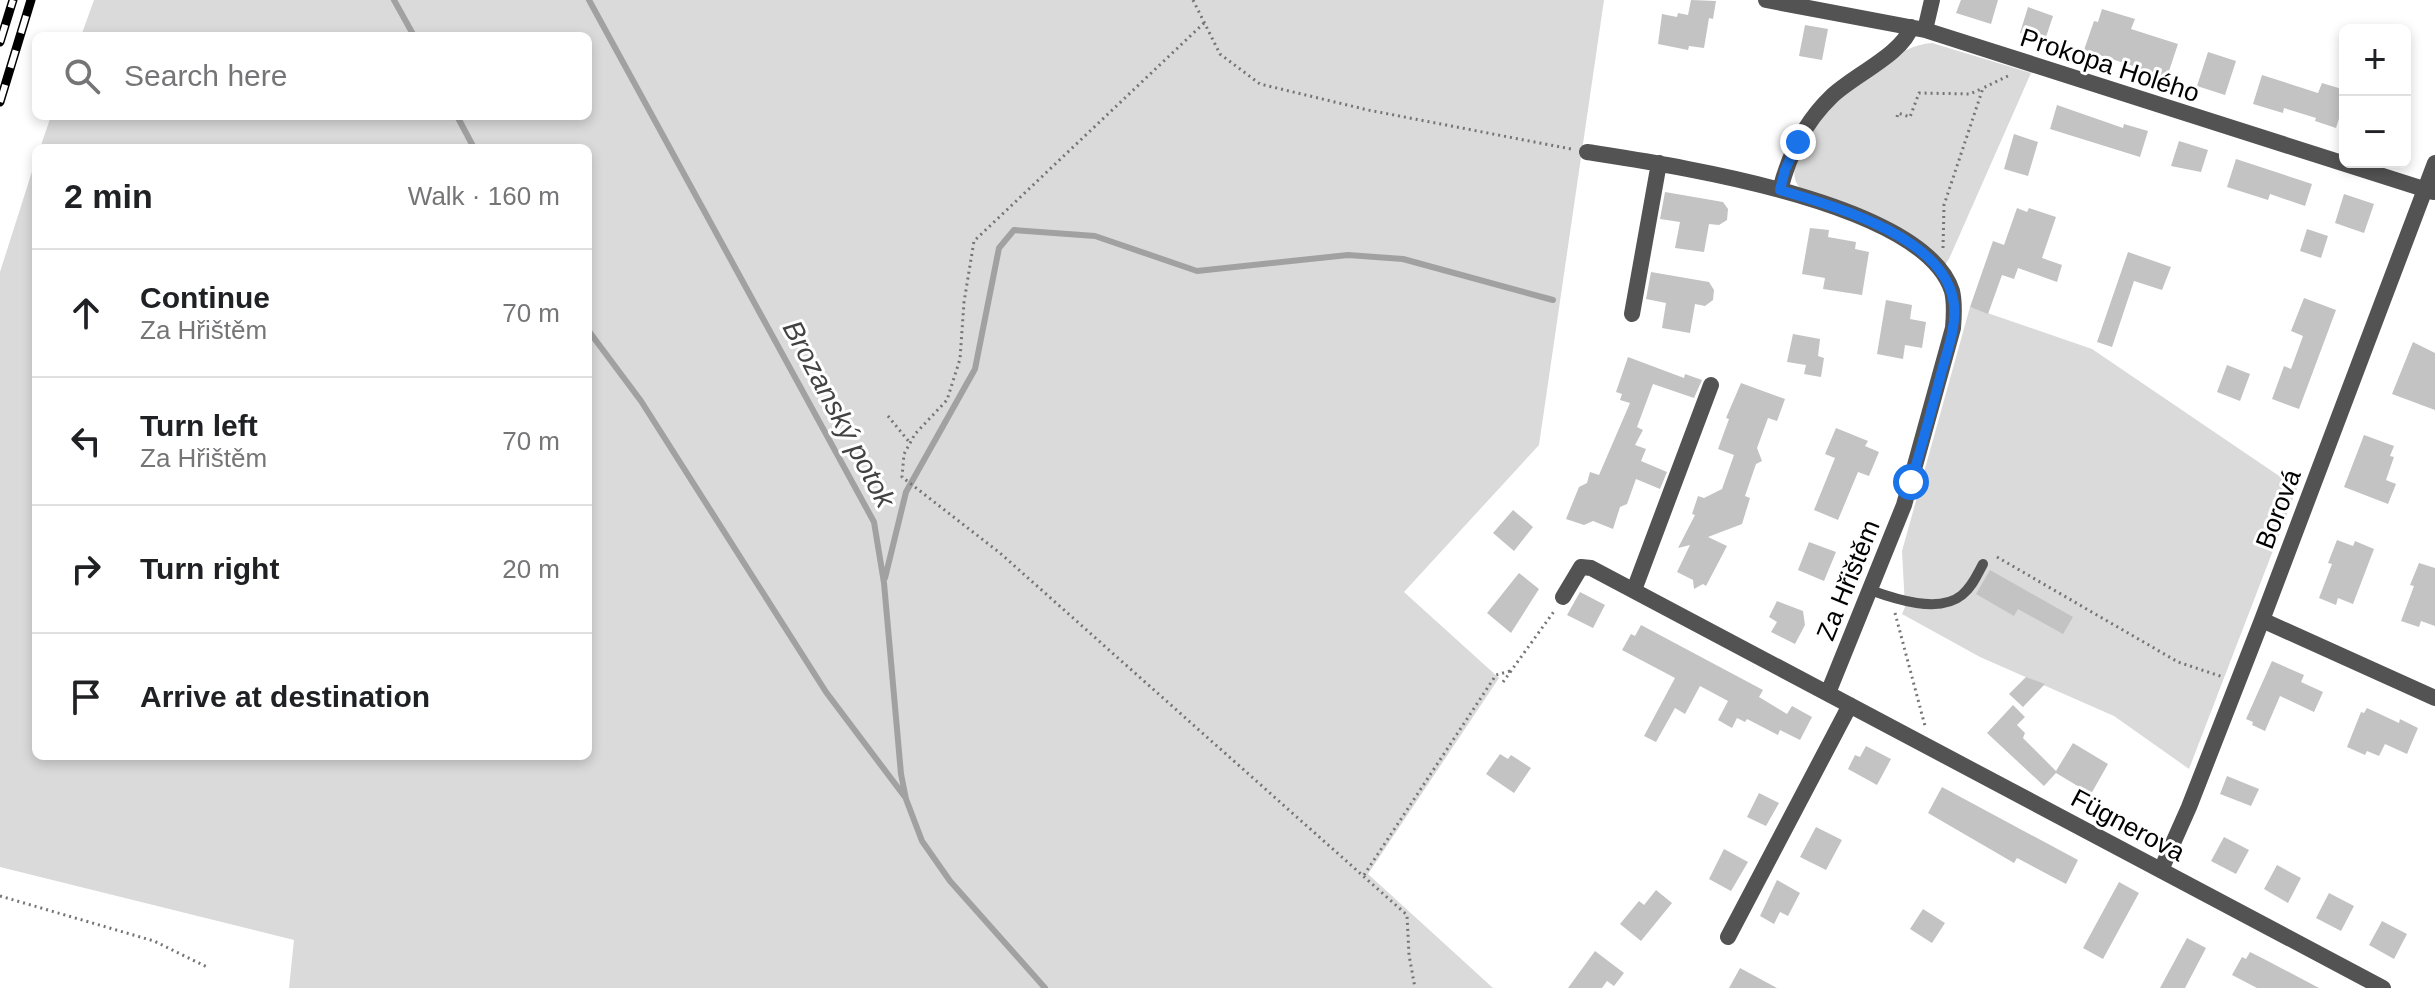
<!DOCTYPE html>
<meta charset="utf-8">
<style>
:root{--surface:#fff;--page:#f6f6f6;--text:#202124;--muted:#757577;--line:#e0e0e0}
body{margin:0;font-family:Helvetica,sans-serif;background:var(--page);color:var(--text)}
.controls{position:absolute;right:24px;top:24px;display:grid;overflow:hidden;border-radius:12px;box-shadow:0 4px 12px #0003}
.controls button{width:72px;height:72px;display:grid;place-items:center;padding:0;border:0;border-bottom:2px solid var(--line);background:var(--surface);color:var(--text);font:40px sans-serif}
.stop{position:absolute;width:24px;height:24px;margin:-18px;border:6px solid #1a73e8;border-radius:50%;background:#fff}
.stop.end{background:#1a73e8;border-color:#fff;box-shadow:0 2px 8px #0008}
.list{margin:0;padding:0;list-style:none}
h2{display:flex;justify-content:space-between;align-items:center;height:104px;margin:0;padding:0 32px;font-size:34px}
h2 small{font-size:26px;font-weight:400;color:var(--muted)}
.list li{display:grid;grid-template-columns:52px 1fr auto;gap:24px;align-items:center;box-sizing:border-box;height:128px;padding:0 32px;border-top:2px solid var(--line)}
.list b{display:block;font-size:30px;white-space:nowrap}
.list p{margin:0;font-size:26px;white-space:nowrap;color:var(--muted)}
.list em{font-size:26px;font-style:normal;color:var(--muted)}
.icon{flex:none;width:44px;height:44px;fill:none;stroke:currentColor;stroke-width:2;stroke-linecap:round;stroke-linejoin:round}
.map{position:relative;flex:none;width:2435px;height:988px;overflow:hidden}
.search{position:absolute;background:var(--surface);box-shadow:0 4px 12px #0003;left:32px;top:32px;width:560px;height:88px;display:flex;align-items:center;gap:20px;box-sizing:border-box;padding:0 28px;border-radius:12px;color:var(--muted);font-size:30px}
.panel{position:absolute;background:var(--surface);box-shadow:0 4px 12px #0003;left:32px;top:144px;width:560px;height:616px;border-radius:12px}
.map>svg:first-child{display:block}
.green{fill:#dadada}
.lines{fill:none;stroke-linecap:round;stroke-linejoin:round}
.stream{stroke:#a1a1a1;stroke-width:6}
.building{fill:#c3c3c3}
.path{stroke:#757575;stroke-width:3;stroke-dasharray:2 4;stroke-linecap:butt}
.lane{stroke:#535353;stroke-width:10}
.street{stroke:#535353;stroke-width:16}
.rail-casing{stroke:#000;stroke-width:9}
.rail{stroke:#fff;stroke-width:6;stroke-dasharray:18;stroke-linecap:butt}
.route{stroke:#1a73e8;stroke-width:10}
.labels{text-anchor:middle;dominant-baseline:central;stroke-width:6;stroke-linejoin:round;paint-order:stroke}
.street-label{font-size:26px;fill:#000;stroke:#fff}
.water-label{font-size:28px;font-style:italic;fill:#424242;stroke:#fff}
</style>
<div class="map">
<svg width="2435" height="988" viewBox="0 0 2435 988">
<rect width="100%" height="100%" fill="#fff"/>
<path class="green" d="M94,0H1604L1539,445L1404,592L1499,678L1368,874L1493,988H289L294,940L0,867V272L36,159V756H588V148H40L51,116H588V36H81Z
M1932,43L2031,73L1949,259L1944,266C1925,250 1907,231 1886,220C1868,210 1809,197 1800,188C1779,167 1822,113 1839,100C1865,80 1897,45 1932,43Z
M1970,307L2092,349L2297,488L2189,769L2114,716L1980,657L1902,614L1905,607L1902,551Z"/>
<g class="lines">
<path class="stream" d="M394,0L414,36
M589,0L874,522L884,583L901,774L906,799L922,841L950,881L1045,988
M457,116L474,148
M588,330L641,401L826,692L905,797
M885,578L906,492L975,369L999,248L1014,230L1095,236L1197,271L1348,255L1403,259L1553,300"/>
</g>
<path class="building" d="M1691,0L1716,1L1713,19L1709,18L1704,48L1689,46L1688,50L1658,44L1662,14L1677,17L1678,13L1688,15Z
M1961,0H1998L1991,24L1956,13Z
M2028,7L2053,16L2045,40L2020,33Z
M2102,9L2135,19L2131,29L2178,44L2167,77L2084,50L2094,21L2098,22Z
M1805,25L1828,29L1822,60L1799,56Z
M2208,52L2236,61L2225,95L2197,86Z
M2262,75L2318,93L2322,83L2345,90V100L2336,128L2315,121L2316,118L2284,108L2283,113L2253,104Z
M2057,105L2123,128L2124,124L2148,131L2140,157L2050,129Z
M2014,134L2038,142L2028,176L2004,169Z
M2179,141L2208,150L2201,172L2171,166Z
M2236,159L2312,184L2305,206L2270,194L2268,200L2227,187Z
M1665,192L1723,202L1728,209L1727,220L1719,225L1709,224L1704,252L1675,248L1680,222L1660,219Z
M2344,194L2374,204L2364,233L2335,223Z
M2017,208L2027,212L2029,208L2056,217L2042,258L2062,265L2057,282L2018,268L2014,279L2002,275L1988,314L1970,307L1993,241L2004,245Z
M1810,228L1829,230L1828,237L1856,242L1855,249L1869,252L1862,295L1823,289L1825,278L1802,274Z
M2307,229L2328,236L2321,258L2300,251Z
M2128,252L2171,267L2162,290L2134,281L2112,347L2097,342Z
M1651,272L1709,282L1714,290L1713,300L1705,306L1695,304L1690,333L1662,328L1666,303L1646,299Z
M2304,298L2336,310L2299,409L2272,399L2284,366L2291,369L2303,336L2291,331Z
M1886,300L1912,305L1910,319L1926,322L1922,348L1905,345L1903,359L1877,354Z
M1793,334L1820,339L1818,356L1824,358L1821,377L1804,374L1806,365L1787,362Z
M2413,342L2435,353V410L2392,394Z
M1628,357L1684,378L1685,374L1702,380L1694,398L1653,384L1637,427L1643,430L1635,445L1646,449L1641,461L1667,472L1660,489L1636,479L1627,504L1620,507L1613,529L1593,521L1584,525L1566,519L1579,487L1587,483L1590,472L1599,475L1630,403L1620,400L1622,394L1616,392Z
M2227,365L2250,374L2240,401L2217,392Z
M1741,383L1785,399L1777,421L1768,418L1757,448L1762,461L1756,464L1745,496L1750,498L1742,524L1708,537L1727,546L1706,586L1703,584L1694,589L1693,580L1677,572L1690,545L1678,548L1695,515L1692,514L1698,496L1704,498L1722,489L1734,455L1718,449L1729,419L1726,418Z
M1836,428L1868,441L1865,446L1879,452L1869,476L1858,472L1838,520L1814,510L1835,458L1825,454Z
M2364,435L2394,446L2390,456L2394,457L2386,480L2396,484L2388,504L2344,487Z
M1513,510L1533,527L1514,551L1493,533Z
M2337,540L2353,546L2355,541L2374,549L2353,604L2338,598L2336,605L2319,598L2332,564L2328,563Z
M1809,542L1836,552L1824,581L1798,570Z
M2419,563L2435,568V626L2421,621L2419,627L2401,621L2414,586L2410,585Z
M1990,570L2073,617L2063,634L2018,609L2014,616L1976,594Z
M1519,573L1539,589L1511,633L1487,613Z
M1580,592L1605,605L1593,628L1567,615Z
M1777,601L1803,611L1805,625L1795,644L1771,632L1777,622L1769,617Z
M1641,625L1763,690L1759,697L1787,714L1792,706L1812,717L1800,740L1780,730L1778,735L1747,719L1745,722L1737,718L1732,728L1718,720L1728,701L1700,686L1685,714L1675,708L1656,742L1644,736L1675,678L1622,650L1631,634L1635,636Z
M2272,661L2304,675L2301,682L2323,692L2314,712L2280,696L2265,731L2252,725L2253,722L2246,719Z
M2026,677L2045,684L2023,707L2009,694Z
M2013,705L2025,717L2017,725L2025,733L2023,738L2056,771L2073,743L2108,764L2091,794L2056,773L2044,786L1987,733Z
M2367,708L2399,723L2400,719L2418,728L2407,754L2385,744L2379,756L2367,751L2365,755L2347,747L2361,712L2364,713Z
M1866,746L1891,759L1877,785L1848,769L1855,755L1860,757Z
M1500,754L1508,759L1511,755L1531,768L1514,793L1486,774Z
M2227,776L2259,789L2251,806L2220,794Z
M1942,787L2078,860L2066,884L2017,858L2014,863L1928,813Z
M1759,793L1779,803L1766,826L1747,817Z
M1816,827L1842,840L1826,870L1800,857Z
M2224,837L2249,850L2236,874L2211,861Z
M1724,849L1748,862L1731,891L1709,879Z
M2277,865L2301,878L2288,903L2264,889Z
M1777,880L1800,893L1788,916L1780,912L1774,924L1760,916Z
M2119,882L2139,893L2103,959L2083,948Z
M1656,890L1672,903L1641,941L1620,924L1639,901L1644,905Z
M2329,893L2354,906L2341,931L2316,918Z
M1923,909L1945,923L1932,943L1910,929Z
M2382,921L2407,934L2394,959L2369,945Z
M2187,938L2206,948L2185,988H2160Z
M1595,951L1624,973L1614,986L1607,981L1602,988H1568Z
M2250,952L2264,959L2319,988H2257L2232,975L2242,957L2246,959Z
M1740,968L1777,988H1729Z"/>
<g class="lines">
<path class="path" d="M1193,0L1220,54L1260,84L1368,110L1571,149
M1204,23L974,241L964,302L960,359L947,400L915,434L904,454L902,477L1000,553L1407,915L1409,955L1415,988
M1897,117L1898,113L1910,117L1919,93L1970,94L1981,89
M1943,248L1944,205L1983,88L2010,75
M888,416L910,443
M1997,557L2178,662L2223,677
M1895,613L1925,726
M1503,682L1555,610
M1364,875L1496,675L1510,671
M0,896L154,941L207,967"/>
<path class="lane" d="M1870,590C1895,599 1939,614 1962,595C1972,587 1977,575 1983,564"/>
<path class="street" d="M1766,0L1925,30L2433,192
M1925,30L1932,0
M1587,152C1670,165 1923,201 1952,291C1955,303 1954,316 1953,328L1904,505L1828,693
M1780,190C1789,155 1805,122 1831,97C1852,76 1903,54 1911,27
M1632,314L1659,163
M1634,590L1711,385
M1563,597L1581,567L1591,568L2383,988
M2262,620L2435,698
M2161,870L2189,807L2262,620L2435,163
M1728,937L1850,705"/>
<defs>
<path id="rail" d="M0,42L13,0
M0,102L31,0"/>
</defs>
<use href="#rail" class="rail-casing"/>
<use href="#rail" class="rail"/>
</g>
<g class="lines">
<path class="route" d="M1798,142L1785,170L1780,190C1833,206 1947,237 1954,305C1956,327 1948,349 1942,370C1932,408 1922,445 1911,482"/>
</g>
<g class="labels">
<g class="street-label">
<text transform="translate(2110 65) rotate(18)">Prokopa Holého</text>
<text transform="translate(2278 509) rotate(-69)">Borová</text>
<text transform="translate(1848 580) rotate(-68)">Za Hřištěm</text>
<text transform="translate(2128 825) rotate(28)">Fügnerova</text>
</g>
<g class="water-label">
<text transform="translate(839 414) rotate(62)">Brozanský potok</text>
</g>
</g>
</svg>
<div class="controls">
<button>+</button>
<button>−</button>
</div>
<div class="stop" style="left:1911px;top:482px"></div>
<div class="stop end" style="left:1798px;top:142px"></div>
<div class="search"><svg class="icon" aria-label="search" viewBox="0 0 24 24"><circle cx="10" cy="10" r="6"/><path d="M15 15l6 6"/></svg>Search here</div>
<section class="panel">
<h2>2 min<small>Walk · 160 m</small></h2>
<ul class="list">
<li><svg class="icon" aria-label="ahead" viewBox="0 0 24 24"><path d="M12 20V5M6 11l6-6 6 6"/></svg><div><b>Continue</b><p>Za Hřištěm</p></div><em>70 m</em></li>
<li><svg class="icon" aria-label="left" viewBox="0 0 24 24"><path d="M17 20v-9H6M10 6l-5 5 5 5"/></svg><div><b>Turn left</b><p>Za Hřištěm</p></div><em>70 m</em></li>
<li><svg class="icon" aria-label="right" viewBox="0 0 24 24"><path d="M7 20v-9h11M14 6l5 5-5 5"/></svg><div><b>Turn right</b></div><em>20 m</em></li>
<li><svg class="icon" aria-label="arrive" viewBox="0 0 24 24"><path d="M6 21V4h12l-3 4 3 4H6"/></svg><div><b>Arrive at destination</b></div></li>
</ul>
</section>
</div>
